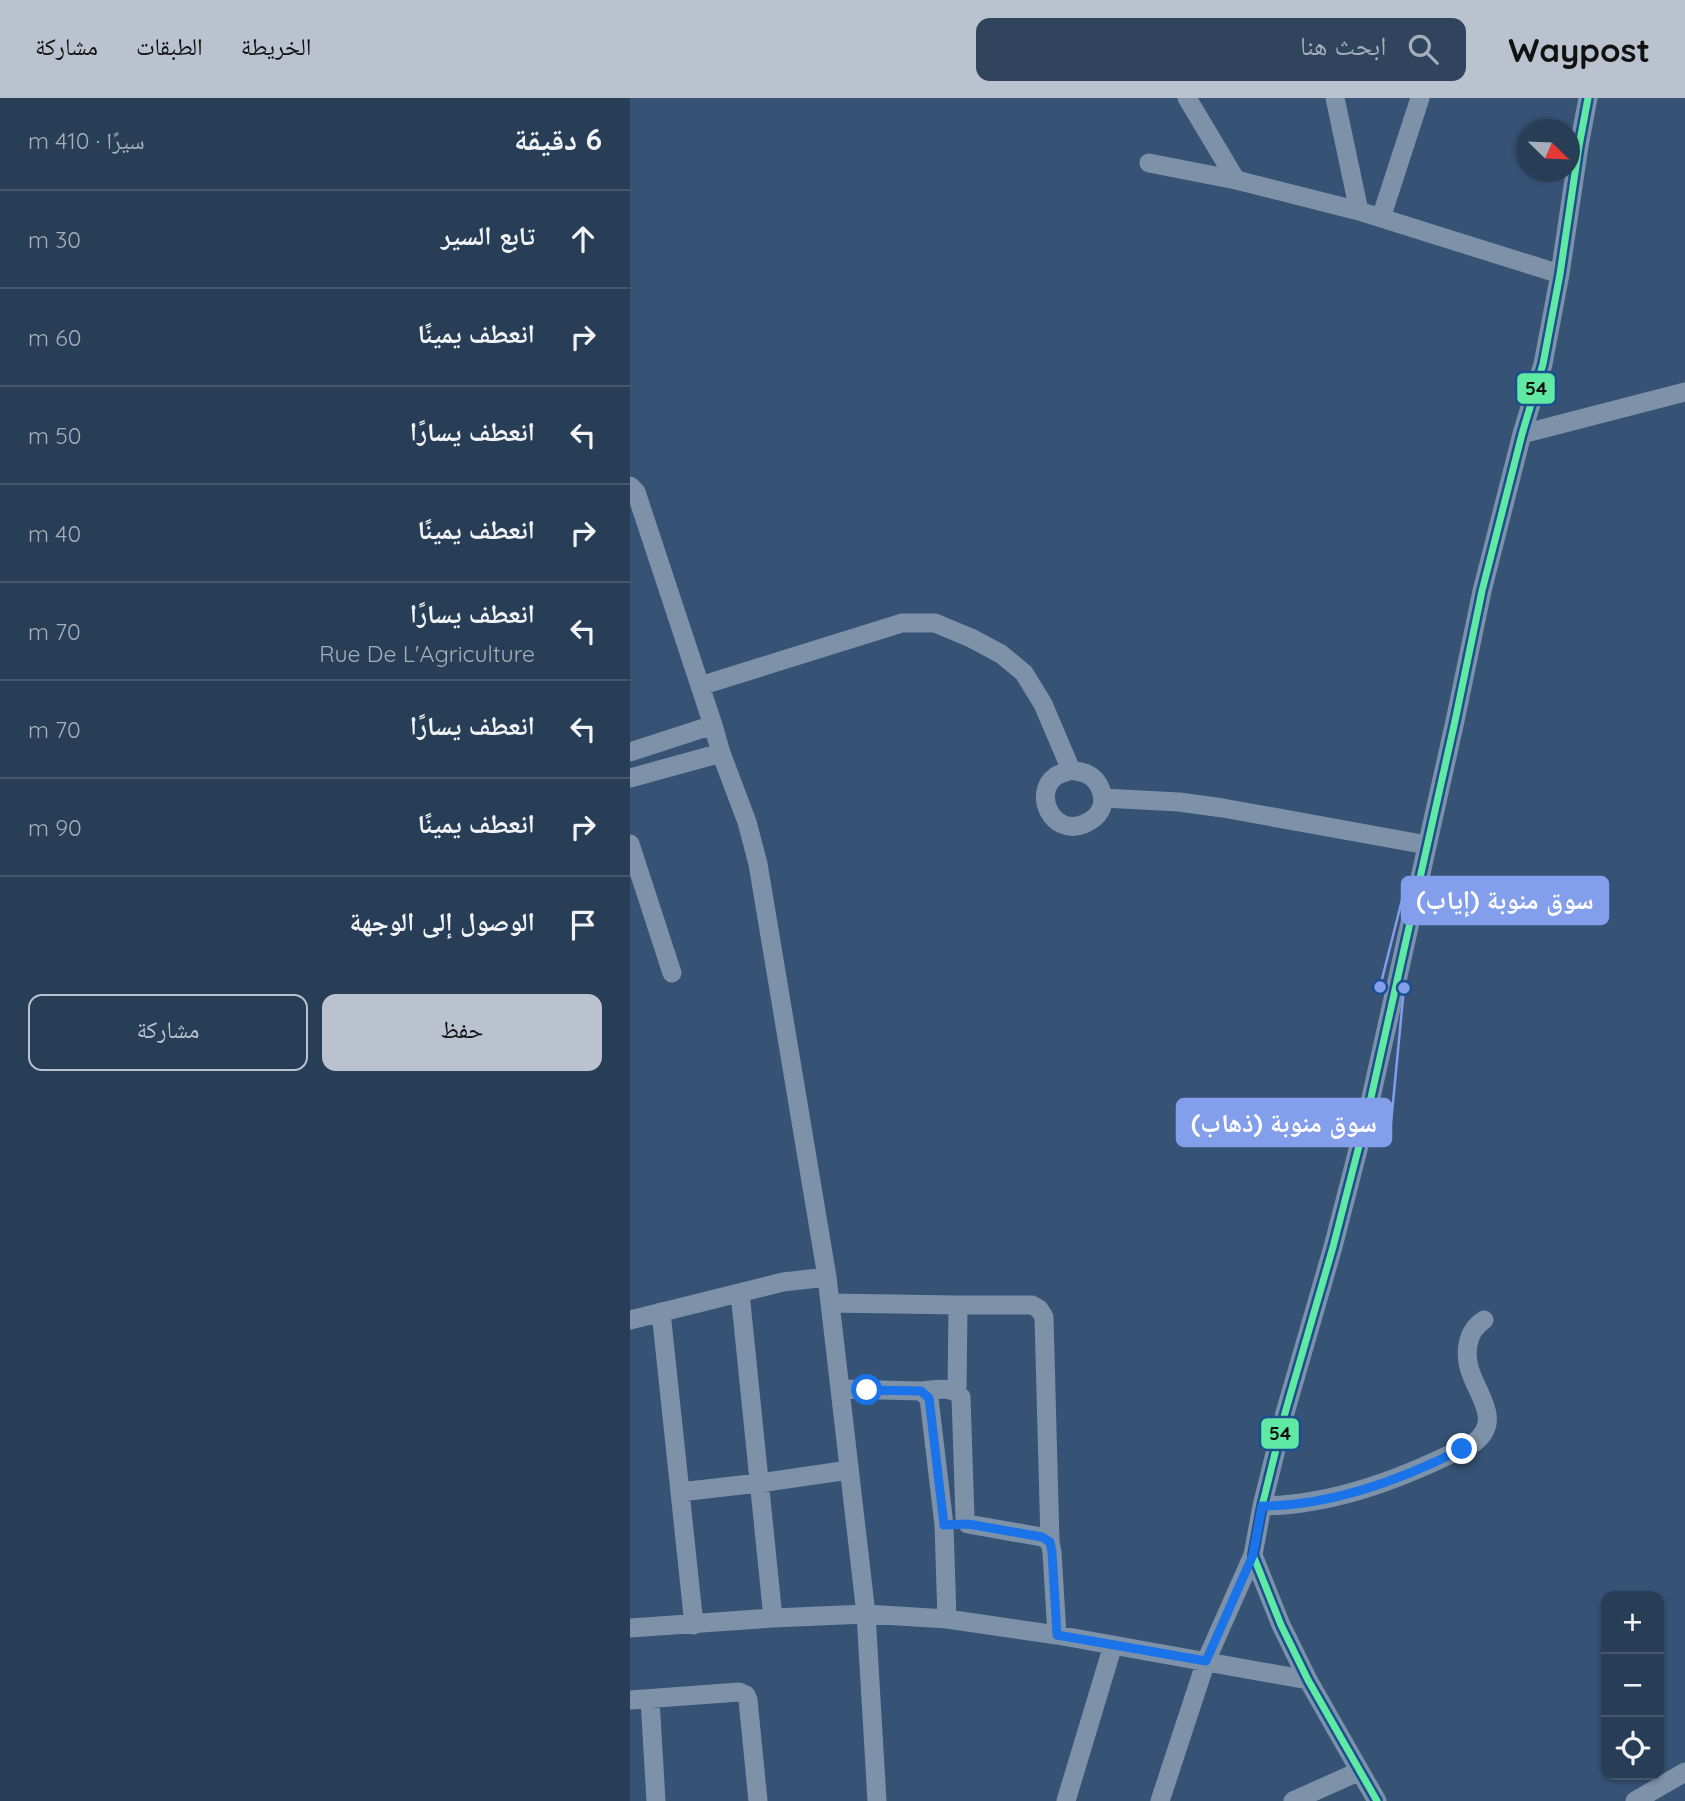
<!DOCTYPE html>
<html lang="ar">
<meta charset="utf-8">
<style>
:root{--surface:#283e57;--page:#30455d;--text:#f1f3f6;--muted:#a5aeba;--line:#44576d;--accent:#b9c2ce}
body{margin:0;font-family:Quicksand,"Noto Naskh Arabic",sans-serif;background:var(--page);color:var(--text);direction:rtl}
.controls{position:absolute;right:21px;bottom:21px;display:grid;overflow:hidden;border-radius:14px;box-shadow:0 2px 5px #0004}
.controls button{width:63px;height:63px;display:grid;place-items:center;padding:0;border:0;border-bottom:2px solid var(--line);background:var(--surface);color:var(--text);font:35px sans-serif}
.compass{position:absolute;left:887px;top:21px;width:63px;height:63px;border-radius:50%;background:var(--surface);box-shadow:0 2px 5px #0004;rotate:113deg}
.stop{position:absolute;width:21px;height:21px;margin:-16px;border:5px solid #1a73e8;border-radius:50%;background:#fff}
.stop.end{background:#1a73e8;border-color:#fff;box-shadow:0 2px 7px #0008}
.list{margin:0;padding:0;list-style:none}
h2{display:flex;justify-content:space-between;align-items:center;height:91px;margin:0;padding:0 28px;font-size:30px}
h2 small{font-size:23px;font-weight:400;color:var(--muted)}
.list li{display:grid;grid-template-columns:46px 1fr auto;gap:21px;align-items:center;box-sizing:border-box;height:98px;padding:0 28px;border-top:2px solid var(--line)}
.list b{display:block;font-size:26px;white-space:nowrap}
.list p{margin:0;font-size:23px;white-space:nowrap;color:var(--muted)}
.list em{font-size:23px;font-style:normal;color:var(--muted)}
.actions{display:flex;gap:14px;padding:21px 28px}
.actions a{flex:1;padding:16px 0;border:2px solid var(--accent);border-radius:14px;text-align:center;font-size:24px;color:var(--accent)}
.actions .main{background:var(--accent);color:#111}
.icon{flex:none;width:38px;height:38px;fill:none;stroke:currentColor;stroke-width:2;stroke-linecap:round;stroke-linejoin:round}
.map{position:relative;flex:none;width:1055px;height:1703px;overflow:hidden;direction:ltr}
header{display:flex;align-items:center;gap:42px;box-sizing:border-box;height:98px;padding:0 35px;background:var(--accent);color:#111}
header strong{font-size:33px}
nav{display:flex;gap:38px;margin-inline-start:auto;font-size:24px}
.search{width:490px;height:63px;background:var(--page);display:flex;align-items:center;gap:18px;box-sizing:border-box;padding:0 24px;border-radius:14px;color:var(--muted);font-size:26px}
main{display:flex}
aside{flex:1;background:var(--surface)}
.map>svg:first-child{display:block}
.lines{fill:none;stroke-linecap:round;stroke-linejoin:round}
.minor{stroke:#7d92a8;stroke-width:19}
.bus-1-casing{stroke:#1b4f8f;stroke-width:12}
.bus-1{stroke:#60e9a3;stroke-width:7}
.route{stroke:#1a73e8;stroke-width:9}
.leader{fill:none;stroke:#839eea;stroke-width:2.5}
.callout-dot{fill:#839eea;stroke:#1b4f8f;stroke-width:2.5}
.callout{fill:#839eea;stroke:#839eea;stroke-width:2.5}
.callout-label{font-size:26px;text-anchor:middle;font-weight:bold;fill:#fff}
.line-badge{stroke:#1b4f8f;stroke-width:2.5}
.pale-badge-label{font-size:19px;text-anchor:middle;font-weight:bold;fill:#111}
</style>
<header>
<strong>Waypost</strong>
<div class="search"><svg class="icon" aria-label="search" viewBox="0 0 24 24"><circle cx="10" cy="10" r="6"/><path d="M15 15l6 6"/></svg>ابحث هنا</div>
<nav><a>الخريطة</a><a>الطبقات</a><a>مشاركة</a></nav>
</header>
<main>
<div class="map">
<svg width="1055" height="1703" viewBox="0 0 1055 1703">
<rect width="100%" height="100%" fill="#365274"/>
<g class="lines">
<path class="minor" d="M557,0L606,82
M705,0L729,113
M519,65L606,82L729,113L930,176
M751,120L790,0
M892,336L1055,294
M0,388L6,394L83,627L91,655L117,724L128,766L197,1179L236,1516L247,1703
M70,588L272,525H305L341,540L371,556L394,575L413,606L441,672
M0,654L83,627
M441,672C446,673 453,674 457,676C470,682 477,701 470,713C466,720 461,723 454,726C422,739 402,695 426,678C430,675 437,674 441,672Z
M0,680L91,655
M473,700L549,704L593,710L797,747
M0,746L42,875
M110,1195L143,1520
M200,1205L328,1207L327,1294
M328,1207H402L409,1211L414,1219L420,1444
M31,1214L64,1527
M0,1222L153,1184L197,1179
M210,1291L291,1293L299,1300L314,1427L317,1521
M291,1293C305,1292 322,1287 331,1299L335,1420L338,1426L412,1439L420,1444L422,1454L427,1537
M50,1394L129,1385L219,1372
M632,1408C707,1407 779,1378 845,1344C870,1324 851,1301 842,1278C834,1259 835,1234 854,1222
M0,1530L143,1520L236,1516L317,1521L427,1537L678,1582
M20,1601L26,1703
M0,1602L109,1594L116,1597L118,1602L128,1703
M436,1703L483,1547
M530,1703L576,1563L623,1457
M663,1703L730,1673
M747,1703L678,1582L651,1527L623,1457L632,1408L655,1315L703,1149L738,1013L825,623L852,493L892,336L913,266L930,176L949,48L958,0
M1005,1703L1055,1674"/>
<defs>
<path id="bus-1" d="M747,1703L678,1582L651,1527L623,1457L632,1408L655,1315L703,1149L738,1013L825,623L852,493L892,336L913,266L930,176L949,48L958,0"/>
</defs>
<use href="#bus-1" class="bus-1-casing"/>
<use href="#bus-1" class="bus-1"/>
</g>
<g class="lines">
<path class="route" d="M237,1292L291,1293L299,1300L314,1427L338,1426L412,1439L420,1444L422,1454L427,1537L576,1563L623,1457L632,1408C701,1408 771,1382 832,1351"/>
</g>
<path class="leader" d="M750 889L772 802M774 890L761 1025"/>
<g class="callout-dot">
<circle cx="750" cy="889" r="7"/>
<circle cx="774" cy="890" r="7"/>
</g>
<g class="callout">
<rect x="772" y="779" width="206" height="47" rx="7"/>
<rect x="547" y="1001" width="214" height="47" rx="7"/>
</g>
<g class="callout-label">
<text x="875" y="811">سوق منوبة (إياب)</text>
<text x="654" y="1034">سوق منوبة (ذهاب)</text>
</g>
<g class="line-badge">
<rect x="886" y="274" width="40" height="33" rx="7" fill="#60e9a3"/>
<rect x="630" y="1319" width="40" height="33" rx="7" fill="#60e9a3"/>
</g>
<g class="pale-badge-label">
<text x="906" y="297">54</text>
<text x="650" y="1342">54</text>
</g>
</svg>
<div class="controls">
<button>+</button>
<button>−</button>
<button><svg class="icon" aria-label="locate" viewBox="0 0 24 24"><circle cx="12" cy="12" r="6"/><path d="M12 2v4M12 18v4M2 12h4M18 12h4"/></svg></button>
</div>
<svg class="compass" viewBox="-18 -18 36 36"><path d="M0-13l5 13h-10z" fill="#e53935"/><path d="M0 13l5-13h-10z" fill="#a5aeba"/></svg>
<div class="stop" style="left:237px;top:1292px"></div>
<div class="stop end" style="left:832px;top:1351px"></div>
</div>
<aside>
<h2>6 دقيقة<small>سيرًا · 410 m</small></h2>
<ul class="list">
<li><svg class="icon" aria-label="ahead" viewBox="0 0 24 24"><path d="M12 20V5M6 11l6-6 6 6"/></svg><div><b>تابع السير</b></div><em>30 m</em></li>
<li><svg class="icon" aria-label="right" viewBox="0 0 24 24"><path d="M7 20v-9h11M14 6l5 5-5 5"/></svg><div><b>انعطف يمينًا</b></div><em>60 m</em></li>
<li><svg class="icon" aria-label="left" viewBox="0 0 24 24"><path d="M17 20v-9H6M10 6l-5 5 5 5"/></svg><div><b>انعطف يسارًا</b></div><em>50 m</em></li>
<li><svg class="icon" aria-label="right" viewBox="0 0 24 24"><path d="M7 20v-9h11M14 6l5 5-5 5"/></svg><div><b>انعطف يمينًا</b></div><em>40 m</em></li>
<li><svg class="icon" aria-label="left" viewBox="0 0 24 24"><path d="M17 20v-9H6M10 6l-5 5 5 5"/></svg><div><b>انعطف يسارًا</b><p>Rue De L'Agriculture</p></div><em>70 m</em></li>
<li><svg class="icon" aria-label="left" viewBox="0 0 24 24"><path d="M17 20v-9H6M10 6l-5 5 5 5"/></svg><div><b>انعطف يسارًا</b></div><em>70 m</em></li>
<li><svg class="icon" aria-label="right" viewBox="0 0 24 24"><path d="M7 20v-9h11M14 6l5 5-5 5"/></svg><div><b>انعطف يمينًا</b></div><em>90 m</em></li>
<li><svg class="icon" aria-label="arrive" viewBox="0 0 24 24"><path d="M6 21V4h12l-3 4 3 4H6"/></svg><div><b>الوصول إلى الوجهة</b></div></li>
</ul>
<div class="actions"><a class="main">حفظ</a><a>مشاركة</a></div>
</aside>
</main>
